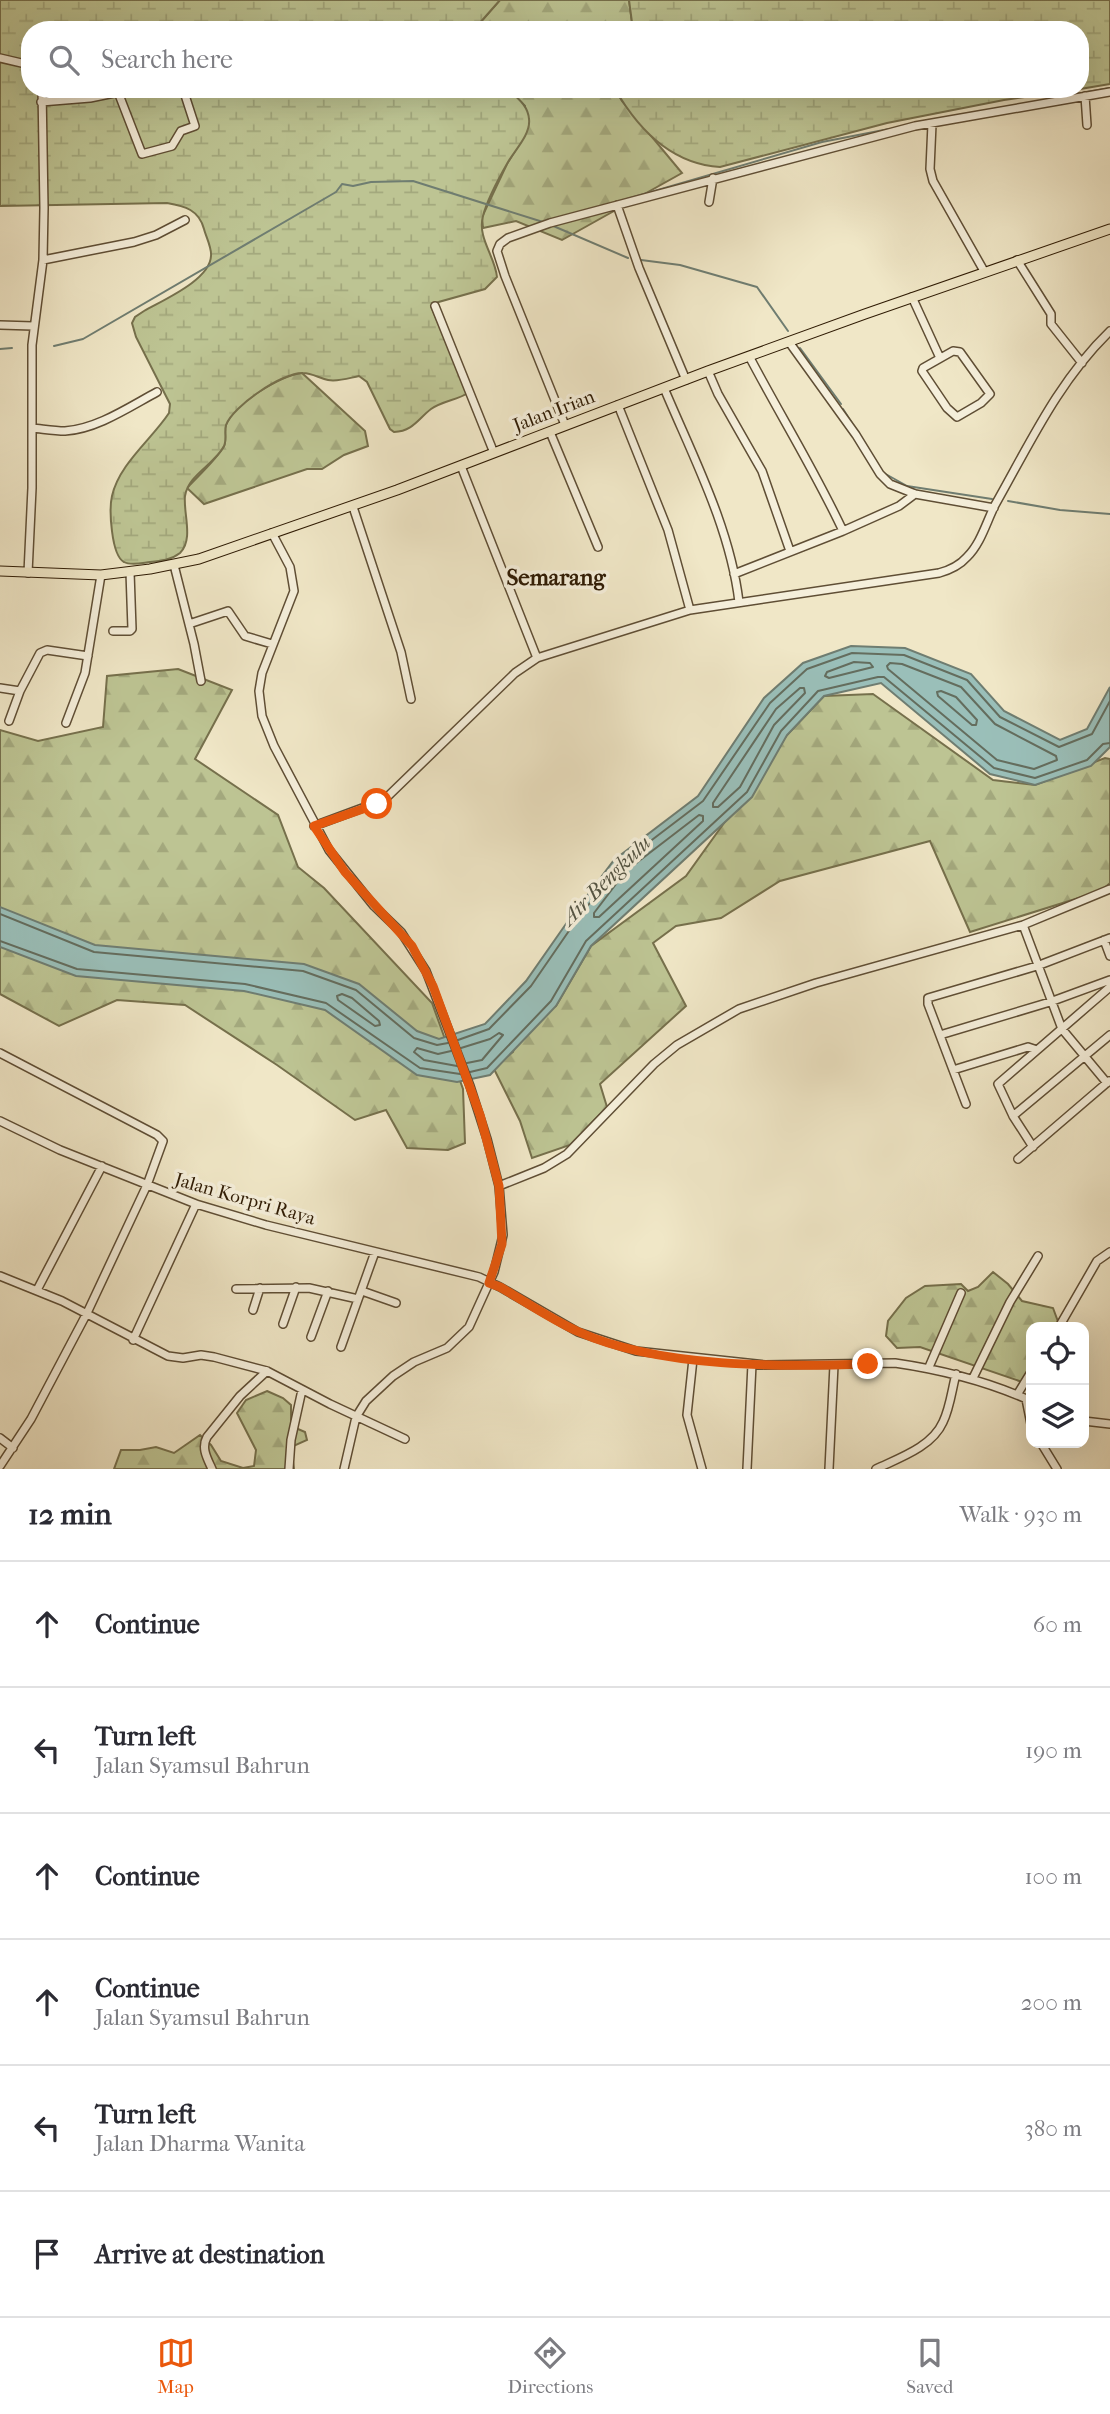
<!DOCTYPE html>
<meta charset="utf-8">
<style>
:root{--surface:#fff;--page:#f2f2f3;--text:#2b2b33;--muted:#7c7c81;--line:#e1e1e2;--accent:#ea580c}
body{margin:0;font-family:"IM FELL French Canon",serif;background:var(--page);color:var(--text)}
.controls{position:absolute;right:21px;bottom:21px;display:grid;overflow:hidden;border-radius:14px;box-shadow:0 7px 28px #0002}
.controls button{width:63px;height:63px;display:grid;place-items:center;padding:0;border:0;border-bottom:2px solid var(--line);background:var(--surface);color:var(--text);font:35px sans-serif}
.stop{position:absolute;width:21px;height:21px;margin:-16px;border:5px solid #ea580c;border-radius:50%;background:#fff}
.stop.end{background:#ea580c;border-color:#fff;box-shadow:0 2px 7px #0008}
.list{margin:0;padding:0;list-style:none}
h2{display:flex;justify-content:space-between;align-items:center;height:91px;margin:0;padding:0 28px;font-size:30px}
h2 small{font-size:23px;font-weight:400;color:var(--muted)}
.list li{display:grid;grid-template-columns:46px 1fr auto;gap:21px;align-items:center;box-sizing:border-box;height:126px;padding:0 28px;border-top:2px solid var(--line)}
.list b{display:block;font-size:26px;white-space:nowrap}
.list p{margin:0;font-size:23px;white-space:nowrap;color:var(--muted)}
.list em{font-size:23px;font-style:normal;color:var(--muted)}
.icon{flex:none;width:38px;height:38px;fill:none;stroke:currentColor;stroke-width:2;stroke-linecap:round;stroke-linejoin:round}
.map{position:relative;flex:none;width:1110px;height:1469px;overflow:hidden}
.search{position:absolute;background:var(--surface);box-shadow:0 7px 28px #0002;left:21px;right:21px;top:21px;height:77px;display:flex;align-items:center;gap:18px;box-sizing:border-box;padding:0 24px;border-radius:28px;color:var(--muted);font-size:26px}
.sheet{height:847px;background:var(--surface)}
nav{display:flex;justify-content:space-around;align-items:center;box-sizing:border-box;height:98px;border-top:2px solid var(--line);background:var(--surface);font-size:19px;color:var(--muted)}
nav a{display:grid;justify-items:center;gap:4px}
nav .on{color:var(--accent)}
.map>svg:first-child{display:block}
.forest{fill:url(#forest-firs);stroke:#76704c;stroke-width:2}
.wetland{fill:url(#wetland-marsh);stroke:#76704c;stroke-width:2}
.water{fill:#9abfb9;stroke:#6f7d71;stroke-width:2}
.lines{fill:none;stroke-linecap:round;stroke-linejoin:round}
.shore{stroke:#646d5e;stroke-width:2}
.stream{stroke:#6f7d71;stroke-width:2}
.minor-casing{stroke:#5f4e35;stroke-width:10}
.major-casing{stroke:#2f1b04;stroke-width:11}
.minor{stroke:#f5efdb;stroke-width:7}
.major{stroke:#f0e7c7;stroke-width:9}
.route{stroke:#ea580c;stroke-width:9}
.labels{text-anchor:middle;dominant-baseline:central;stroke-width:7;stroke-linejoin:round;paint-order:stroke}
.street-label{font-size:19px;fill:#2f1b04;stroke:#f5efdb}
.water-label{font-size:21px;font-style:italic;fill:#545443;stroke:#f5efdb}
.quarter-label{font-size:23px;font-weight:bold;fill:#2f1b04;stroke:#f5efdb}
</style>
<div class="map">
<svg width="1110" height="1469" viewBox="0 0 1110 1469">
<defs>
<pattern id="forest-firs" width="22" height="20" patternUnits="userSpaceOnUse" patternTransform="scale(1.75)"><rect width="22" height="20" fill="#bdc493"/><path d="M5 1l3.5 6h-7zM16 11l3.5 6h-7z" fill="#a3a87d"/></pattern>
<pattern id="wetland-marsh" width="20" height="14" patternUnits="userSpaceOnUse" patternTransform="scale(1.75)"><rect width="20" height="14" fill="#bdc493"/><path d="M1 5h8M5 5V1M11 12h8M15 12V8" fill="none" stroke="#a3a87d"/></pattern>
</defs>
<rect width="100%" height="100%" fill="#f0e7c7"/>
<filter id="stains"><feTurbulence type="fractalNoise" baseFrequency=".00286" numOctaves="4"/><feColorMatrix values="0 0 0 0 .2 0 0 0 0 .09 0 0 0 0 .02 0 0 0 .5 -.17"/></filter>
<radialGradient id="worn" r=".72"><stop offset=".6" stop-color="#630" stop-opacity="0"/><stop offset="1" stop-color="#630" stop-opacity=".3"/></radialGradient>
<path class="forest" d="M500,0H629L633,30H478V25Z
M508,89H615L622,101L682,173L562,240L516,221L483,228L482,217L507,164L525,135V106Z
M302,373L365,431L368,446L344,455L322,469H307L204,504L187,488C197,477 217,459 224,446C227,440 224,431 226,425C234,403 280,376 302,373Z
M178,669L232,690L195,759L278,815L298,867L324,888L432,1003L463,1089L465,1143L448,1150L407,1148L386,1110L355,1120L277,1065L185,1005L117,1000L59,1026L0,994V730L38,741L103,727L107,676Z
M873,694L993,780L1035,785L1105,758L1110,759V883L1101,891L970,932L930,841L780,881L721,918L676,926L653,943L686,1006L600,1084L607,1107L570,1145L532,1158L520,1121L493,1067L513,1052L522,1023L556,1006L591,946L686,876L787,735L824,696Z
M993,1272L1008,1284L1022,1301L1053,1308L1060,1327H1031V1385L920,1347L897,1348L886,1336L888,1321L906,1298L925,1286L961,1284L968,1291L978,1287Z
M267,1391L283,1398L291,1405V1426L305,1432L307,1440L291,1447L294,1469H114L121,1450H140L156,1447L174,1453L200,1435L211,1445L221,1461L243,1468L254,1466L256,1450L237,1413L246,1400Z"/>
<path class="wetland" d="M0,0H500L478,25V30H30V89H508C517,98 528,105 529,119C531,134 515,150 508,162C500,176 487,200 483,216C477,238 495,256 497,277L485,289L435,303L431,306L468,393C457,400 442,401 431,409C418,419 413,431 394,432L390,429L367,382L359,376C349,378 338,382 328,380C319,378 312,373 303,373C283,372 233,406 226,425C224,431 227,440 224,446C215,464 188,475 185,496C183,513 194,539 180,553C171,560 161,561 150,562C142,563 131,566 124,562C111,555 109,509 112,496C119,464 152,439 169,413L170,404L136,337L132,323L135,317L144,311C163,300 210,280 211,256C212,248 206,237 204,229C199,210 185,206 167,203L0,206Z
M629,0H1110V84L1080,89V30H633Z
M615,89H1080L1004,100L887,123L720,167C671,164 638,129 615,89Z"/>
<path class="water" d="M851,646L905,648L971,674L1004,711L1060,740L1087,729L1110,687V747L1091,766L1035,785L990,774L881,683L824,696L787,735L752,797L591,946L556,1006L490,1075L457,1082L417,1075L325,1010L244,991L76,976L0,947V907L95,945L304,964L359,984L417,1031L439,1039L485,1024L526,981L568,921L614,860L698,796L764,698L803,663Z"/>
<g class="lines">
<path class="shore" d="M854,662L870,663L873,667L829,678L825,676L827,672Z
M890,663L902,664L961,687L995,724L1056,756L1057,760L1034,769L997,760L888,669L887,666Z
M800,688H804L805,693L774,725L740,787L718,807H713V803L776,709Z
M941,691L956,697L977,720L976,725H972L938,696L937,692Z
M699,815L703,816V821L599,917H594V913L626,871Z
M0,914L94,952L303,971L356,990L414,1038L437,1045L448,1043
M0,941L77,969L245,984L326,1003L420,1068L460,1074
M342,994L352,998L379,1021L380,1025L375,1026L338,1000L337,996Z
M458,1040L489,1029L531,986L573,925L619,865L703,801L770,703L807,669L852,653L904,655L967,680L1000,717L1059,747L1092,734L1110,701
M461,1048L490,1039L499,1033L503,1035L482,1060L467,1063
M451,1051L438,1054L417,1048L414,1052L424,1060L457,1066
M470,1072L487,1068L551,1001L586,941L747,792L781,731L818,691L878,677H884L994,768L1035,778L1087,760L1103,744L1110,743"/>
<path class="stream" d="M1059,97L1110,88
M627,199L822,142L889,129
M551,225L628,258
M641,260L680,265L757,287L788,331
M54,346L83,339L336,192L342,184L353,186L371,182L413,181L543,222
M800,348L841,404
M0,349L12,348
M843,409L852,423
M882,472L907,486L992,499
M1008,501L1060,510L1110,514"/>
<defs>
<path id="minor" d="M0,58L30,65
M118,92L142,154L172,146L181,131L195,126L183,89
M1085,96L1087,125
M41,102L90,98L134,89
M932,124L930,169L933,181L984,271
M709,202L713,178
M617,205L639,268L686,380
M43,260L134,242L156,235L185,220
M1017,260L1051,314V324L1082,363
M912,297L940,358
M435,306L494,453
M0,325L33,326
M789,342L856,435L880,474L890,484L915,494L994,508
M953,351L960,352L990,394L981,403L957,417L947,408L922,371L923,368Z
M749,356C780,415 815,471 843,531
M708,371L718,394L762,471L790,551
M664,388C693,457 730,527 739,602
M618,405L668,530L690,610
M565,425L505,276L497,251L500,244L508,238L550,223L915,126L1110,92
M32,428C43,429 54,431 65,431C97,429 129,407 157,392
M550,432L598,547
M461,466L537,658
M353,507L401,652L411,699
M272,533L290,567L294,591L262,673L259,691L262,716L274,746L329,850L374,906L401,932L426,971L470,1086L487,1139L499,1186L503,1235L494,1272L469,1327L447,1348L414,1362L393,1376L366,1401L356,1417L344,1469
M174,565L194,644L201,681
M28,573L32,488V345L43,260L44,208L42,89
M734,574L843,531L899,506L915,494
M189,624L228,611L245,636L272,644
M113,631H130L132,629L130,572
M0,688L20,691
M9,721L20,691L40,653L47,650L88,656
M66,723L85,673L101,575
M314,826L384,800L515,673L537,658L690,610L939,573C950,570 960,565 967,557C981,543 986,523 995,505C1029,445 1059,380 1110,331
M1023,925L1062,1029L1107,1083
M1104,940L1110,956
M940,1035L1050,1002L1110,980
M0,1053L157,1135L163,1141L147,1185L87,1313L31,1419L0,1466
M953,1070L1028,1047L1037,1050
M966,1104L928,1004V998L1037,966L1110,938
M1013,1116L1110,1035
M0,1121L60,1150L196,1204L266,1225L479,1277L500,1287L578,1332L636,1351L765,1365L895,1363C943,1370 987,1381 1031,1401
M1033,1147L1013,1116L998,1084L1110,987
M1018,1159L1109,1081
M499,1186L544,1168L567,1154L654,1064L677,1045L739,1009L816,983L1023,925L1110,889
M0,1276L62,1301L168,1356L183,1358L201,1355L214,1357L267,1371L330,1404L405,1439
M236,1289L309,1288L358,1299
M37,1290L102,1166
M362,1291L396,1303
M253,1310L260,1288
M283,1324L296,1287
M1059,1327L1097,1261L1110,1252
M311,1337L328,1291
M133,1340L196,1204
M341,1347L375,1252
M693,1359L687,1415L702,1469
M929,1367L961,1293
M973,1378L1010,1302L1038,1256
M1017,1395L1031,1372
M1026,1399L1031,1424
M1084,1421L1110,1424
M0,1438L13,1448
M1041,1443L1057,1469
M212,1469C207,1458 201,1448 207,1437L240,1396L267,1371
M289,1469L291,1440L302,1390
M747,1469L752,1364
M829,1469L834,1365
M876,1469C899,1458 932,1447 943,1422C950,1408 952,1389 956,1374"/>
<path id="major" d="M0,571L101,575L150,569L199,559L397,490L708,371L865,314L1110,229"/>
</defs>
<use href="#minor" class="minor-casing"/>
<use href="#major" class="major-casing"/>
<use href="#minor" class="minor"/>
<use href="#major" class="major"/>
</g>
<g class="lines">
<path class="route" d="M377,804L314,826L345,872L412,946L433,986L480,1115L499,1186L502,1244L489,1283L500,1287C526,1302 552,1320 579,1332C659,1368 781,1367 868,1364"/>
</g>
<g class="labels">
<g class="street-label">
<text transform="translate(554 411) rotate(-21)">Jalan Irian</text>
<text transform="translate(245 1199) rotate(16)">Jalan Korpri Raya</text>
</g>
<g class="water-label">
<text transform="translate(606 880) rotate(-45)">Air Bengkulu</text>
</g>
<g class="quarter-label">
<text x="556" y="577">Semarang</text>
</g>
</g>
<rect width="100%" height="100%" filter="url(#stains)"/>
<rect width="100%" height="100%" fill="url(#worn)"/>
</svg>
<div class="controls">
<button><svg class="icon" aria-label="locate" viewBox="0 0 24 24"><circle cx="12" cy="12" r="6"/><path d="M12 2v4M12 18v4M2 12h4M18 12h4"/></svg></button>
<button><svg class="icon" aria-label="layers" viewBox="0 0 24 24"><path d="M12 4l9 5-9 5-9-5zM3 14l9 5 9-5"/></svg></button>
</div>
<div class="stop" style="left:377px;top:804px"></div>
<div class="stop end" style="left:868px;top:1364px"></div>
<div class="search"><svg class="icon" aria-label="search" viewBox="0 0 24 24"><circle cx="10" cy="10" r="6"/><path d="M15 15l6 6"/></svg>Search here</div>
</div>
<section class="sheet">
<h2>12 min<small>Walk · 930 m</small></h2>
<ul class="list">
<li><svg class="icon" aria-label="ahead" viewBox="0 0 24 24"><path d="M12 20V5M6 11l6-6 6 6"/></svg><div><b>Continue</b></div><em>60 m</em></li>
<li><svg class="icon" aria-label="left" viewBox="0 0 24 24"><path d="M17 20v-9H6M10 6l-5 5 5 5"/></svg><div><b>Turn left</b><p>Jalan Syamsul Bahrun</p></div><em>190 m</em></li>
<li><svg class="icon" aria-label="ahead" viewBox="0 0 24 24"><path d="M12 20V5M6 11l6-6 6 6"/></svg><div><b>Continue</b></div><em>100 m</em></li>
<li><svg class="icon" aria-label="ahead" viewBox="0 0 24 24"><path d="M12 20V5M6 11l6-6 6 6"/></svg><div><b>Continue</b><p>Jalan Syamsul Bahrun</p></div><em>200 m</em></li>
<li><svg class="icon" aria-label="left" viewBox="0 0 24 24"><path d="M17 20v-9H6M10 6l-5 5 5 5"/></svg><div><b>Turn left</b><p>Jalan Dharma Wanita</p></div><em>380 m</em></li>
<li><svg class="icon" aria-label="arrive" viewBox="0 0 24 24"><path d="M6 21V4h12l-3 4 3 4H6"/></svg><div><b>Arrive at destination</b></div></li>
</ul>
</section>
<nav>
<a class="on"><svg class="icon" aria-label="map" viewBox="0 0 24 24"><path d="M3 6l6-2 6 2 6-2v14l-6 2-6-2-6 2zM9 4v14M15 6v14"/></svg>Map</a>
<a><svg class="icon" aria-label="directions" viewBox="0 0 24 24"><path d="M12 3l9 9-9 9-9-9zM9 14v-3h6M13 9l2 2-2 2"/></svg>Directions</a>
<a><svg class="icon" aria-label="saved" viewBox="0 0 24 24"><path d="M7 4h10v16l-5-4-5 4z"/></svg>Saved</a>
</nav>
